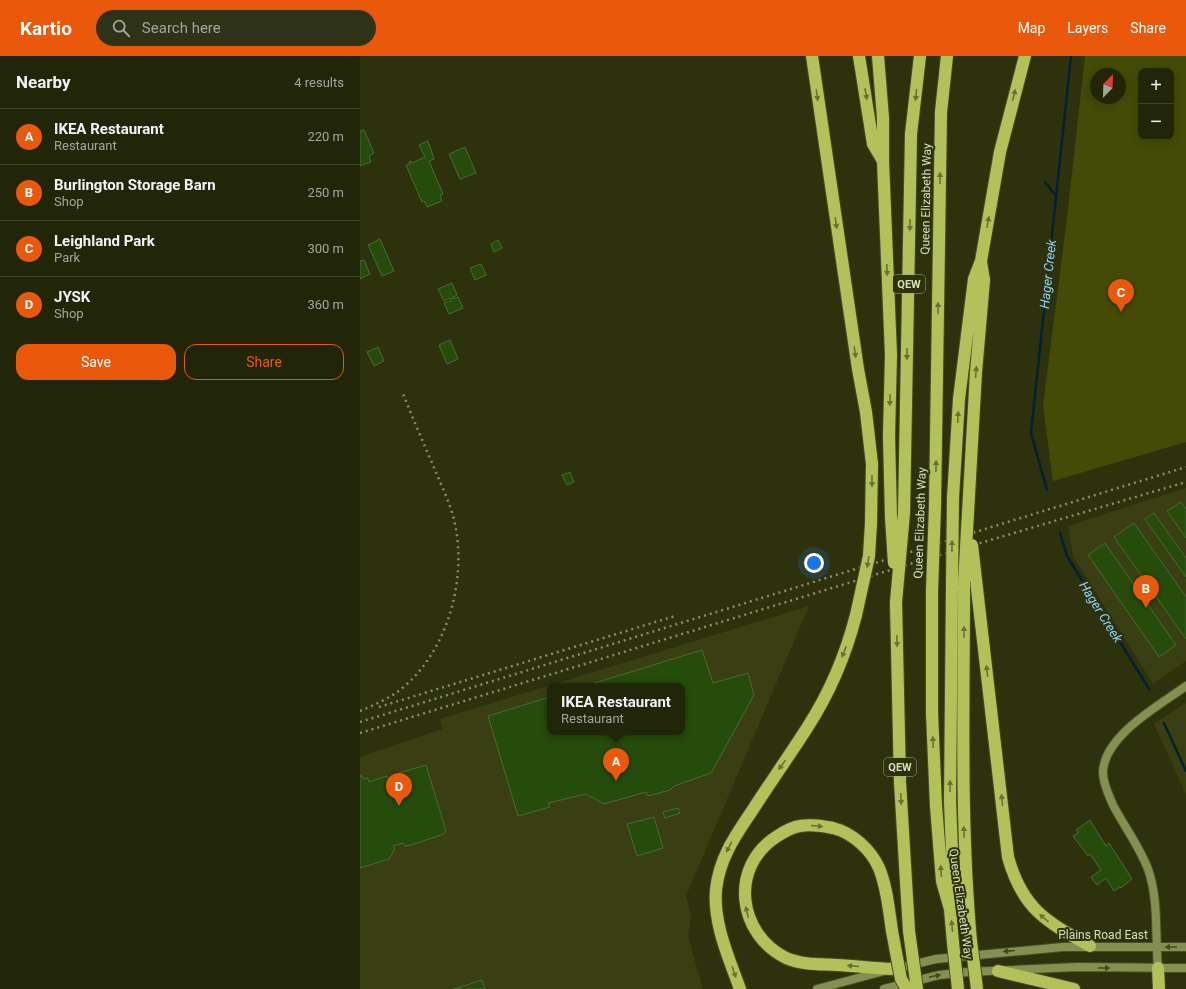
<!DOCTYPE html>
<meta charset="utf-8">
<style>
:root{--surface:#222609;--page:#2e3217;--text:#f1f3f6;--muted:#a2a59c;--line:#3f432a;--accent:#ea580c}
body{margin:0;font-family:Roboto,sans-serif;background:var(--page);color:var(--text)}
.controls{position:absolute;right:12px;top:12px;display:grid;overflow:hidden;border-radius:8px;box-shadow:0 2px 10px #0003}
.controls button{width:36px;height:36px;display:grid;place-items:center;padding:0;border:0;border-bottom:1px solid var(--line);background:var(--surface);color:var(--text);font:20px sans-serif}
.compass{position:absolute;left:730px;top:12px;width:36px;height:36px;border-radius:50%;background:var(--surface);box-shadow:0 2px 10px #0003;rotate:23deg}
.you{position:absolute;left:454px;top:507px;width:14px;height:14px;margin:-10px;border:3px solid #fff;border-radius:50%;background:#1a73e8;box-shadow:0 0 0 6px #1a73e833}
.badge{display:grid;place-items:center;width:26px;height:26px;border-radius:50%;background:var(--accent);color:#fff;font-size:13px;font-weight:700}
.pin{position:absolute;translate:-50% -33px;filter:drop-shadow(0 1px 2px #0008)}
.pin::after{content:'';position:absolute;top:21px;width:14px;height:12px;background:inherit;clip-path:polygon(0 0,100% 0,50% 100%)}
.popup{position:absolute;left:187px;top:627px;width:138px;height:52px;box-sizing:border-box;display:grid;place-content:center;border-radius:8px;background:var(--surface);filter:drop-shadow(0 1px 3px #0005);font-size:13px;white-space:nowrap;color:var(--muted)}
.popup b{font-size:15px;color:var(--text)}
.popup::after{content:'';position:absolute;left:50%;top:100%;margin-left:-8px;border:8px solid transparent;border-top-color:var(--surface)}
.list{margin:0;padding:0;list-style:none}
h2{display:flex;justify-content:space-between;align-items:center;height:52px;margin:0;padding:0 16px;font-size:17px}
h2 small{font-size:13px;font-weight:400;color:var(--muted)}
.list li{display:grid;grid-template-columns:26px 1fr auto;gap:12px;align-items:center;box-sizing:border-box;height:56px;padding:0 16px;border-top:1px solid var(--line)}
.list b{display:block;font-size:15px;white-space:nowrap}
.list p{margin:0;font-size:13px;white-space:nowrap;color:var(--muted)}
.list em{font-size:13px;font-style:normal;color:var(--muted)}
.actions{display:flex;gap:8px;padding:12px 16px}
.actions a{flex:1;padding:9px 0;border:1px solid var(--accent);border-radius:12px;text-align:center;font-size:14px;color:var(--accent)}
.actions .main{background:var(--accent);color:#fff}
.icon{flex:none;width:22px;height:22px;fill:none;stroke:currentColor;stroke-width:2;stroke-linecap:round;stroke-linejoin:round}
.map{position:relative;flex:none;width:826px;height:933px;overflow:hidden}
header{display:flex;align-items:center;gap:24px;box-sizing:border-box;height:56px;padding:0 20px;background:var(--accent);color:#fff}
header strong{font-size:19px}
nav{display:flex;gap:22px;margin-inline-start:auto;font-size:14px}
.search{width:280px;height:36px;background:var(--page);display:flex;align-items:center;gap:10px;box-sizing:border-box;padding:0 14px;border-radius:22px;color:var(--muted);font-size:15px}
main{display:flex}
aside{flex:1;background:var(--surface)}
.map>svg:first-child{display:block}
.built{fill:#3a3f13;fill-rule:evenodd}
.green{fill:#444b06;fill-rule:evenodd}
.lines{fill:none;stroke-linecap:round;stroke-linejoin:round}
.stream{stroke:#002133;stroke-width:2.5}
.building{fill:#254c0a;stroke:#476d33}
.secondary-casing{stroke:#484e28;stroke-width:10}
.highway-casing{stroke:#484e28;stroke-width:14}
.secondary{stroke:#858f50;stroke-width:8}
.highway{stroke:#b3c15b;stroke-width:12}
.rail{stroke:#898e6a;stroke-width:2.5;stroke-dasharray:2 4;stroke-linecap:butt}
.highway-bridge-casing{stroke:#484e28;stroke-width:14;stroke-linecap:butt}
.highway-bridge{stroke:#b3c15b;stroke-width:12}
.oneway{fill:#697230}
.oneway2{fill:#43491d}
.labels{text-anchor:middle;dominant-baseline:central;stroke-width:4;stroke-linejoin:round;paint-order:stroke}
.shield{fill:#2d320c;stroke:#a5aa86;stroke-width:1}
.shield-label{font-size:11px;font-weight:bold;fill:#d8debb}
.street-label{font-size:12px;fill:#d8debb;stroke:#2d320c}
.water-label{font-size:13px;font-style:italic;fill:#8ad3fe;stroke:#2d320c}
</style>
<header>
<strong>Kartio</strong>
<div class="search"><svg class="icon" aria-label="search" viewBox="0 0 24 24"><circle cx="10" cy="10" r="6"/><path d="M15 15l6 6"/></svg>Search here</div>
<nav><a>Map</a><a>Layers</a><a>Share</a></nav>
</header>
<main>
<aside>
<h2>Nearby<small>4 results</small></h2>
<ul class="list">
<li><span class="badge">A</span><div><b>IKEA Restaurant</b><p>Restaurant</p></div><em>220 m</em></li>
<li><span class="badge">B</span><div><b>Burlington Storage Barn</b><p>Shop</p></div><em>250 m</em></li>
<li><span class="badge">C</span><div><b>Leighland Park</b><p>Park</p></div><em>300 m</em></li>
<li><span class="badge">D</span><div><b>JYSK</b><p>Shop</p></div><em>360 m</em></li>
</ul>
<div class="actions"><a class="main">Save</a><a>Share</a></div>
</aside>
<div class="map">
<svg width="826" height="933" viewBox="0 0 826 933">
<rect width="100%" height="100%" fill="#2d320c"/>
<path class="built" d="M826,432V605L793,628L713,500L708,470Z
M449,550L326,840L331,861L328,880L343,933H0V701L82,673L80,663ZM190,630H322V676H190Z
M826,647V738L794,668Z"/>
<path class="green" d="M725,0H826V386L693,425L683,349L707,162ZM781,15H811V81H781ZM736,18H760V42H736Z"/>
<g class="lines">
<path class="stream" d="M685,126L696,140
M687,434L671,377L711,0
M700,477L707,500L789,633
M804,667L826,715"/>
</g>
<path class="building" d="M4,74L14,97L9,100L11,106L0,110V75Z
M68,85L74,103L69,105L83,138L80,139L82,145L67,151L64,145L62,146L46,109L50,108L49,106L51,105L52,107L65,101L59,89Z
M105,91L116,117L100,123L89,98Z
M20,183L34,215L22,220L8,189Z
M138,184L142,192L134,196L131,188Z
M4,204L10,218L0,223V205Z
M121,208L126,219L115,224L110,212Z
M92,227L97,239L92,242L93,243L98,241L103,252L89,258L84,247L91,245L90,242L84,245L78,233Z
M90,284L98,303L87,308L79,289Z
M18,291L24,305L14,310L7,296Z
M210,416L214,426L207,429L202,419Z
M821,446L826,453V482L807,455Z
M794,457L826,502V521L785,463Z
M774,467L826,541V583L754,481Z
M745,487L816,589L799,601L728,499Z
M342,594L353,627L388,617L394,639L351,717L314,730L310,734L288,740L286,736L244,748L226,738L188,747L190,751L158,760L128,660L190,641V676H322V630H225Z
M66,709L86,775L84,778L51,789L45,790L43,787L33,790L35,793L29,803L0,812V719L4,723L8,722L9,726L27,720L30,724L39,717Z
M318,752L320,757L305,762L303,756Z
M294,761L303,792L277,800L267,768Z
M730,764L746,790L749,787L772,823L761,832L760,831L754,835L746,822L737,829L731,821L741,814L730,798L728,800L713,780L718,777L716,774Z
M122,924L125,933H94Z"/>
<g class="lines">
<defs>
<path id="secondary" d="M798,912C795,880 799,844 788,813C779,790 764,770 753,749C749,739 743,728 743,717C743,680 800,649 826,630
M535,913L576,903L703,891H826
M457,933L524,915
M524,933L579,919L608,916L717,911L826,912"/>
<path id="highway" d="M452,0L498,313L506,356L512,408L511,467
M499,0L513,88L523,105
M518,0L523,62V105L531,299L529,380L531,461
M609,439L616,316L624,224L621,206
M593,442L599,343L614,223L621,205L640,96L665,0
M575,449L581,56L587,0
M544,457L551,78L560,0
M616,524L648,801C662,852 685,865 730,890
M604,527C604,646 600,765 611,885
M572,535V657L576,750L582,825L590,853L593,887
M536,546L540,726L549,875
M591,846L593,821L590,745L592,529
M798,912L799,933
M532,913C513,912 495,910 477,909C461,908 442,909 426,902C378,878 369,812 416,781C422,777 432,771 440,770C452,768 462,770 473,772C493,777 511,794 519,812C527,831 529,855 532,875
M638,915L714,933
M380,933C369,902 353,867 356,834C359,803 375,780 392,755C410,727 429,700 447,672C469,638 486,598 496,559"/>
</defs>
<use href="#secondary" class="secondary-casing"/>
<use href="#highway" class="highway-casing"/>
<use href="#secondary" class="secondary"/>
<use href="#highway" class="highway"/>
<path class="rail" d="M19,651L315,560
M0,655C14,649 28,643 40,634C87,597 107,525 95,468C91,449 82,431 75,414C64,388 52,361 42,335
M0,666L826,411
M0,677L563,504L826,426"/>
<defs>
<path id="highway-bridge" d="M531,461L534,507
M612,489L616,524
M604,527L609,439
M592,529L593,442
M572,535L575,449
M536,546L544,457
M496,559L509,500L511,467
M532,875L541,923L547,933
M549,875L557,933
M611,885L617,933
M593,887L598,933"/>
</defs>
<use href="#highway-bridge" class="highway-bridge-casing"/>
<use href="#highway-bridge" class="highway-bridge"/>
</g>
<defs><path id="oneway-solid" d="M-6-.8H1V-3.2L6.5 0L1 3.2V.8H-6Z"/></defs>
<g class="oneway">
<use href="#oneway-solid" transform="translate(506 38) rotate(80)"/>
<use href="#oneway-solid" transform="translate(457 39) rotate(82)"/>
<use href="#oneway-solid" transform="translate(556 39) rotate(96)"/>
<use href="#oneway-solid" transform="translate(654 39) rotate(-75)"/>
<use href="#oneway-solid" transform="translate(580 122) rotate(-89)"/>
<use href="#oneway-solid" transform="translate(628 166) rotate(-80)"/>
<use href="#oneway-solid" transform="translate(476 167) rotate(82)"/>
<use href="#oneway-solid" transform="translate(550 169) rotate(91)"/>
<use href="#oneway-solid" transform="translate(527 214) rotate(88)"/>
<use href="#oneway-solid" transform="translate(578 252) rotate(-89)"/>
<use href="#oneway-solid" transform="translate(495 296) rotate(82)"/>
<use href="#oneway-solid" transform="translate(547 298) rotate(91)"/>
<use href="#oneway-solid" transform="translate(616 316) rotate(-86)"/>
<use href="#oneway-solid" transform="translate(530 344) rotate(91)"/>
<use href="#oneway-solid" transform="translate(598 361) rotate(-87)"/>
<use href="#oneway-solid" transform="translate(576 410) rotate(-89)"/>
<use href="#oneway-solid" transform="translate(512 425) rotate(90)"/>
<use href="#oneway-solid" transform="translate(592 490) rotate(-89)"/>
<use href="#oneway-solid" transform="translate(508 506) rotate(99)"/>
<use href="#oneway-solid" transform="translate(604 576) rotate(-90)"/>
<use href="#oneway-solid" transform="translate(537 585) rotate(89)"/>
<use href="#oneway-solid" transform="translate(484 596) rotate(111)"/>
<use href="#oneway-solid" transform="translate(627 615) rotate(-97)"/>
<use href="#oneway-solid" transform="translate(573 686) rotate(-92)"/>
<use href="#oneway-solid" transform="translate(422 709) rotate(126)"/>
<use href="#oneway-solid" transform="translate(590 730) rotate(-90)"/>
<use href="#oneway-solid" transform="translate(541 743) rotate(87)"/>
<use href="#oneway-solid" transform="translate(642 744) rotate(-96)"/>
<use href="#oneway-solid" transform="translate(457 770) rotate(4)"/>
<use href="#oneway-solid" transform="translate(604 776) rotate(-92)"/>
<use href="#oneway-solid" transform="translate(369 791) rotate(118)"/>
<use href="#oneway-solid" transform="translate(581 815) rotate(-94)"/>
<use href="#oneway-solid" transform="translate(387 856) rotate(-103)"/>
<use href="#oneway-solid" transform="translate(684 862) rotate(-140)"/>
<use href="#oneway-solid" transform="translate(592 870) rotate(-95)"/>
<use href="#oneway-solid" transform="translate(493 910) rotate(-175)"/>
<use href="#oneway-solid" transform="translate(374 916) rotate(71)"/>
</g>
<g class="oneway2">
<use href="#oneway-solid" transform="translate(811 891) rotate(-180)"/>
<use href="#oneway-solid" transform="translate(649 895) rotate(175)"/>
<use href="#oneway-solid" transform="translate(744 912)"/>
<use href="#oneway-solid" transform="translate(575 920) rotate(-11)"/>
</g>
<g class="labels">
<g class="shield">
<rect x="533" y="219" width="32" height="18" rx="3"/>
<rect x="524" y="702" width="32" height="18" rx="3"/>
</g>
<g class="shield-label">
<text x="549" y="228">QEW</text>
<text x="540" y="711">QEW</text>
</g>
<g class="street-label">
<text transform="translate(566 143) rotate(-89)">Queen Elizabeth Way</text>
<text transform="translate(560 467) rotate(-88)">Queen Elizabeth Way</text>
<text transform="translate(601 848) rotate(82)">Queen Elizabeth Way</text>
<text x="743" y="879">Plains Road East</text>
</g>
<g class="water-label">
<text transform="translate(688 218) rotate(-84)">Hager Creek</text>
<text transform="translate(741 556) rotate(58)">Hager Creek</text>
</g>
</g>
</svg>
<div class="controls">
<button>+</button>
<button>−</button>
</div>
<svg class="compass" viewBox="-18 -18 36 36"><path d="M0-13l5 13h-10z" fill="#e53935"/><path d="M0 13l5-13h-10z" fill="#a2a59c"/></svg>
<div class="you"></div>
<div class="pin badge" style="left:256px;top:725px">A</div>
<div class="popup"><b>IKEA Restaurant</b>Restaurant</div>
<div class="pin badge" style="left:786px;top:552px">B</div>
<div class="pin badge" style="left:761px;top:256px">C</div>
<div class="pin badge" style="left:39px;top:750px">D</div>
</div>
</main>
